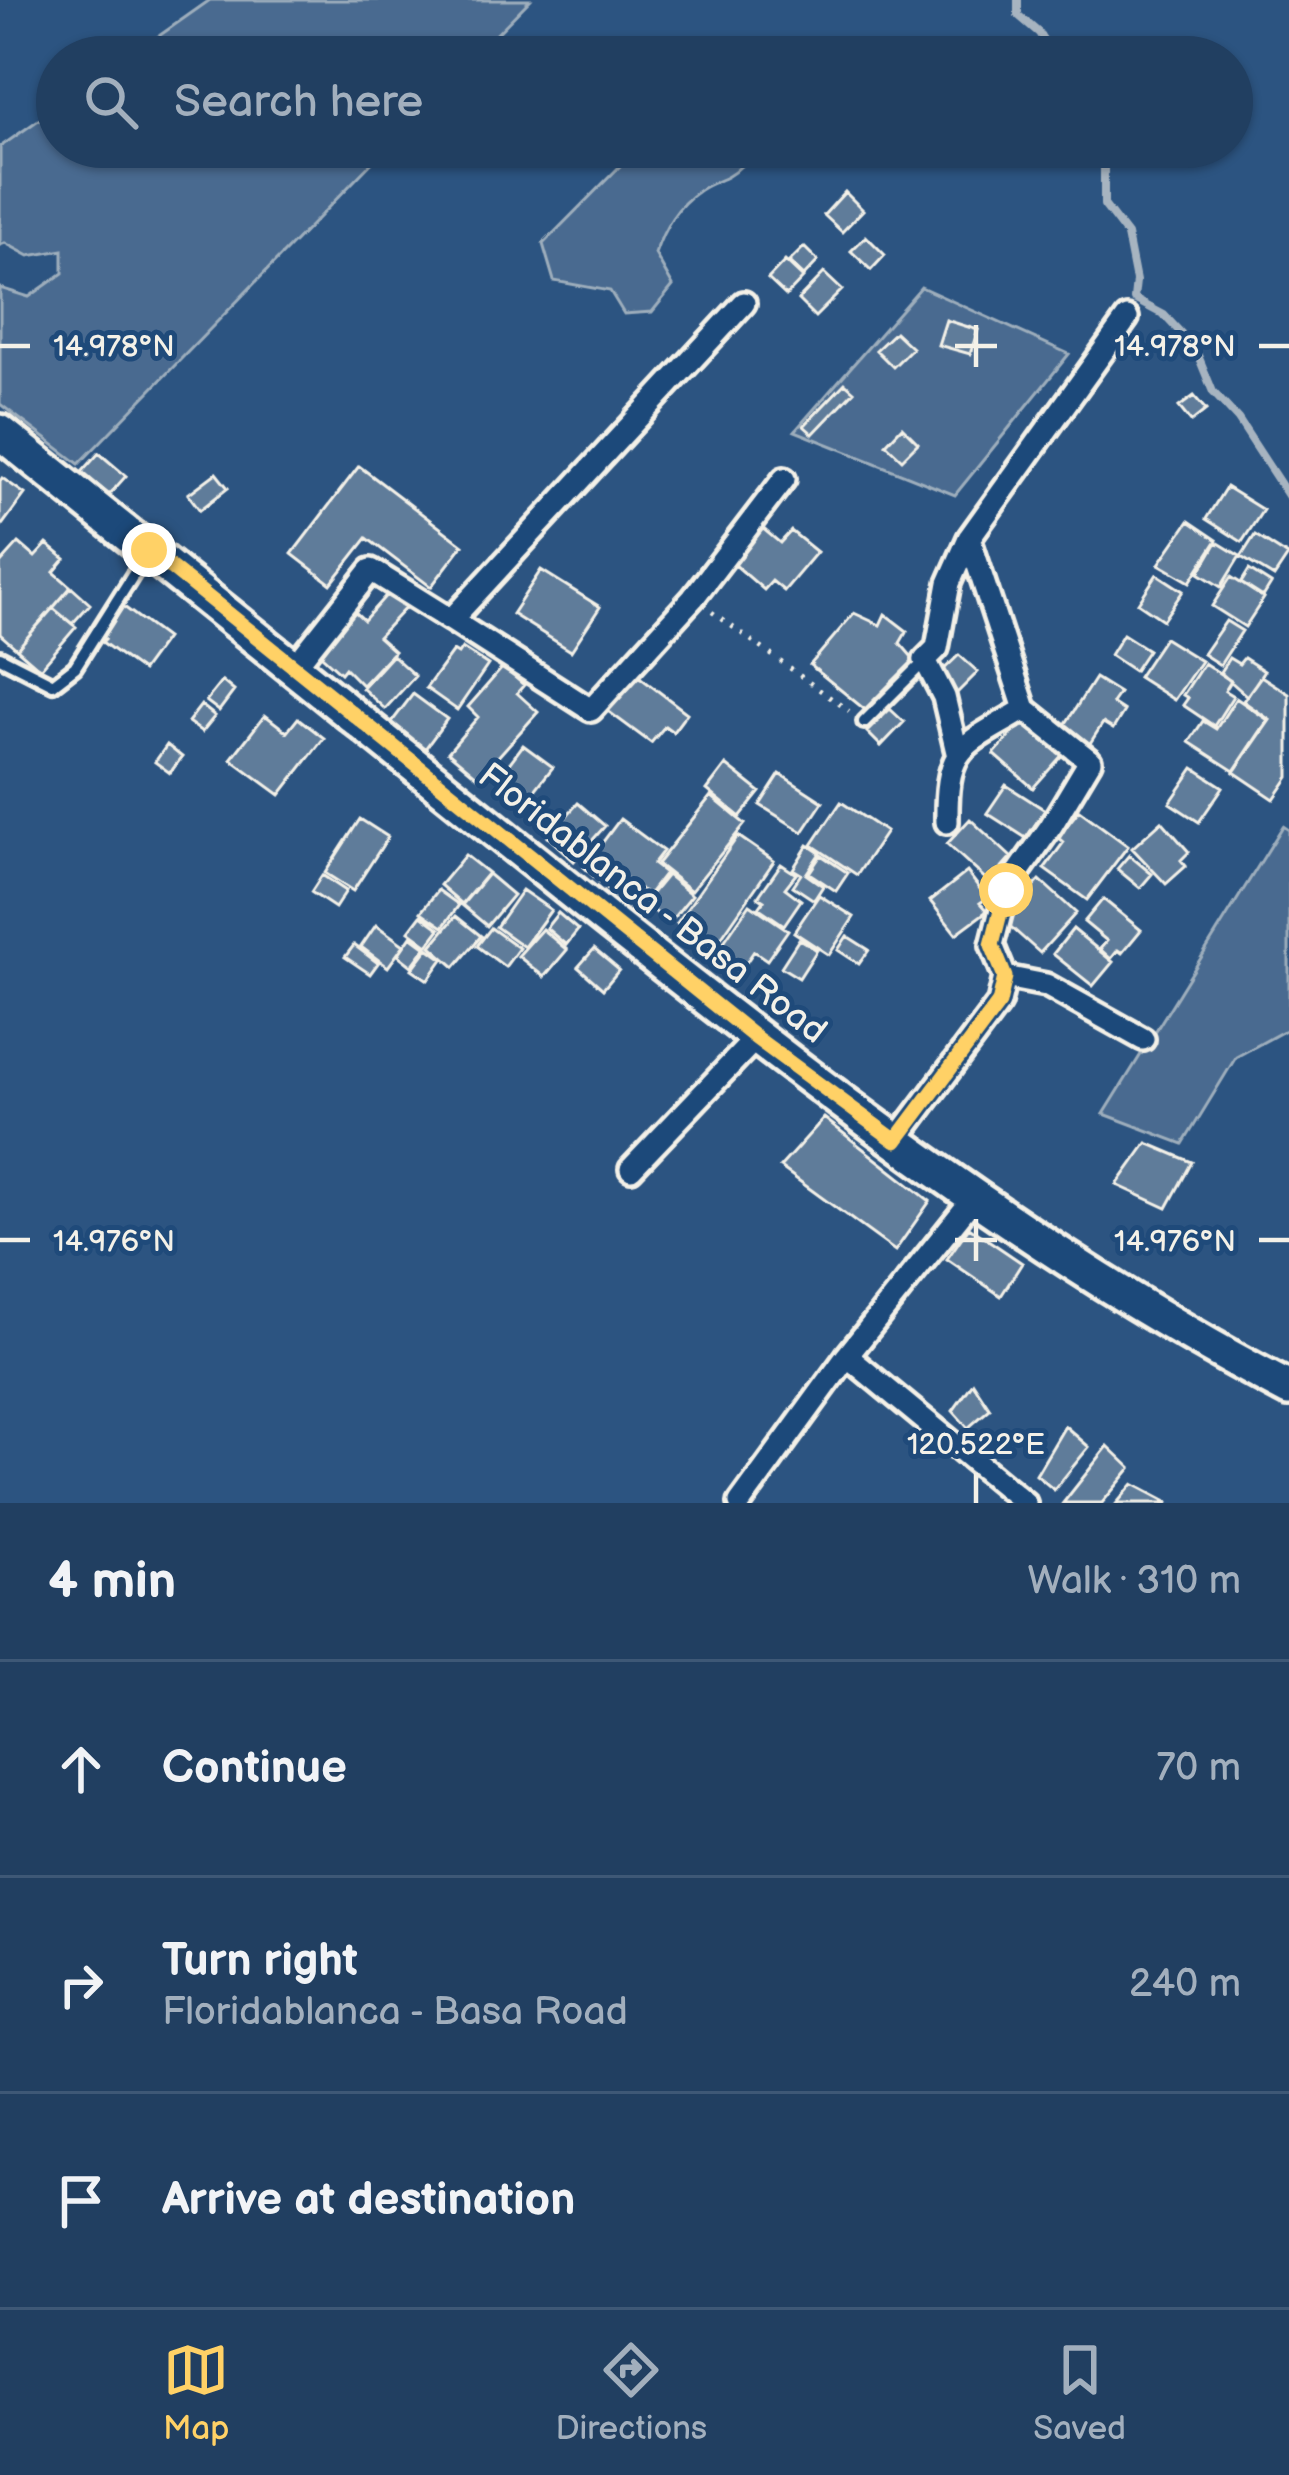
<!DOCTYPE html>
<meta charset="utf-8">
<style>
:root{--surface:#213f61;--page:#294667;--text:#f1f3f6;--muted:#a2afbd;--line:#3e5876;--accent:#ffd166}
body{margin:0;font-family:"Balsamiq Sans",sans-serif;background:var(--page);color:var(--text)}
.stop{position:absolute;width:36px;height:36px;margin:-27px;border:9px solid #ffd166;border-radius:50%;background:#fff}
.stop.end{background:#ffd166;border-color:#fff;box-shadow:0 3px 12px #0008}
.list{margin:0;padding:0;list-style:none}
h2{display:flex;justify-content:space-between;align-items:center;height:156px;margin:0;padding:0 48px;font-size:51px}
h2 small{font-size:39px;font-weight:400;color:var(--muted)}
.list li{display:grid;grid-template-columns:78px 1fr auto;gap:36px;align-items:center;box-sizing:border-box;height:216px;padding:0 48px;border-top:3px solid var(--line)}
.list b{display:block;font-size:45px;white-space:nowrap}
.list p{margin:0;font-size:39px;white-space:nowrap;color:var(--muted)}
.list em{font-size:39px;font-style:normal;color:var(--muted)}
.icon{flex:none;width:66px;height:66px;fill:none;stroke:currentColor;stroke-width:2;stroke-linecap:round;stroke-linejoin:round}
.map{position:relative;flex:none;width:1289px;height:1503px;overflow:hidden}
.search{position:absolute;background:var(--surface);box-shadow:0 3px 9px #0004;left:36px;right:36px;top:36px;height:132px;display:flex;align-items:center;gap:30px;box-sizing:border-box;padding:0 42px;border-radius:66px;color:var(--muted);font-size:45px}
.sheet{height:804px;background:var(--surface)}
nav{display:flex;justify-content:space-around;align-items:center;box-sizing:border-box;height:168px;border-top:3px solid var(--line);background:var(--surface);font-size:33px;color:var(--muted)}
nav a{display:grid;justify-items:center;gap:6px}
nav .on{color:var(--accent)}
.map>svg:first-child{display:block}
.green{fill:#496b90;stroke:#9eaebc;stroke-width:3}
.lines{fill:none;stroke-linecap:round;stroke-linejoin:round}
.stream{stroke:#a7b4c0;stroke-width:8}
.building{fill:#5e7b9a;stroke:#f4f1e8;stroke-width:3}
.service-casing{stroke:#f4f1e8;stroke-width:20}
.minor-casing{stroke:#f4f1e8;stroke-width:30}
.primary-casing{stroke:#f4f1e8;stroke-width:42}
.path{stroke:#f4f1e8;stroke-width:4.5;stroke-dasharray:3 9;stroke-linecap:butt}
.service{stroke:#1f4a7a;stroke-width:10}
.minor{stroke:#1f4a7a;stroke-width:21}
.primary{stroke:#1f4a7a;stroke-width:33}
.route{stroke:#ffd166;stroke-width:15}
.ticks{fill:none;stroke:#f4f1e8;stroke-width:4.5}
.labels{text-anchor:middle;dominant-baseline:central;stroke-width:10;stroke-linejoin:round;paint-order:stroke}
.street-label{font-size:36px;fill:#f4f1e8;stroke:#1f4a7a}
.ticks-label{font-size:30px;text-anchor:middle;fill:#f4f1e8;stroke:#1f4a7a;stroke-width:10;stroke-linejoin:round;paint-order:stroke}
</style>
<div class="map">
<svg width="1289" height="1503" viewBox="0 0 1289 1503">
<rect width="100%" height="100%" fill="#2c5481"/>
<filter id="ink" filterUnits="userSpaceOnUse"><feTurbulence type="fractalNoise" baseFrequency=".00833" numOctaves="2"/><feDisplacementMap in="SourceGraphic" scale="24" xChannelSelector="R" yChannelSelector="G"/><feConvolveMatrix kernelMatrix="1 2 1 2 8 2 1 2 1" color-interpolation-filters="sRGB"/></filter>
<g filter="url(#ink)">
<path class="green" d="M210,0H530L474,57H129Z
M57,107V147H387L79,464L0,404V288L29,297L63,273V250L29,256L5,243L0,245V147Z
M654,147H721L741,166C725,182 716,179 700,190C676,206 664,228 655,254L673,286L652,312L624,314L610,291L554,281L543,244L627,159Z
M921,287L1069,354L955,495L795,431Z
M1283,826L1289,830V1028L1236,1057L1183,1144L1104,1114Z"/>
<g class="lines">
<path class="stream" d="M1018,0V15L1039,33L1054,57
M1104,147V205L1127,235L1136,281L1134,299L1164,315L1195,348L1213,392L1238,419L1289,497"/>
</g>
<path class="building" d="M845,192L863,210L842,232L824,215Z
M866,236L885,255L871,270L851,251Z
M804,247L818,261L804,276L789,262Z
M785,261L803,278L786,296L768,279Z
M824,273L842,290L815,317L798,300Z
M946,320L978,330L970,354L938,345Z
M895,332L912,348L893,367L876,350Z
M845,383L854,391L813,434L804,426Z
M1194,396L1206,410L1191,422L1179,407Z
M902,427L918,443L902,459L886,444Z
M99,453L126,476L109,495L82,472Z
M359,466L463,545L431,587L367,538L331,584L292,554Z
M216,473L228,488L200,510L188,494Z
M2,478L25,494L0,528V481Z
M1226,487L1263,510L1242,542L1206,519Z
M1189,521L1217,540L1190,582L1159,564Z
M755,522L780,543L791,531L817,552L784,591L772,581L764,590L734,564L742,554L734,547Z
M1255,535L1288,556L1274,577L1241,557Z
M1217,542L1240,556L1221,587L1199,573Z
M19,543L35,557L47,544L65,559L54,572L71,587L17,649L0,634V564Z
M541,570L600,607L571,651L512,614Z
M1249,570L1271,584L1263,597L1241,583Z
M1157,574L1183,591L1163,620L1138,603Z
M1231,577L1264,598L1245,627L1212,606Z
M71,587L90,604L72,624L53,608Z
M390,591L407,606L378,637L394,651L362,685L345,668L341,673L313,648L351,608L364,620Z
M120,604L166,638L142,671L102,642L105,639L98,634Z
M53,608L76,627L40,669L17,649Z
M854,613L880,625L885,614L907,631L900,643L918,664L869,713L810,665Z
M1226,621L1242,631L1220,665L1203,654Z
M1123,634L1148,650L1134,671L1110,655Z
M1164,638L1201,661L1174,700L1138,677Z
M462,648L488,665L457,710L426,688L453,651L458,654Z
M392,655L415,676L385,709L362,688Z
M959,655L978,672L957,693L938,675Z
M1229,658L1239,664L1244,658L1264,671L1247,696L1220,672Z
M1204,663L1231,681L1225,691L1233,696L1214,726L1183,705L1188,698L1183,695Z
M503,667L524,685L517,693L538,712L479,778L448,752L478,717L468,707Z
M633,672L687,713L673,732L665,726L651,743L605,709Z
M1261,676L1289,694V777L1274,799L1234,772L1270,720L1243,701Z
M1095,678L1119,693L1112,703L1124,711L1113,729L1103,723L1087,748L1061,731Z
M222,681L234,691L219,711L206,701Z
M413,694L447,719L425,749L391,723Z
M1236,698L1268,720L1234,771L1189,742L1203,721L1216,729Z
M201,705L215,716L202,732L188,722Z
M890,709L904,722L881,746L867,732Z
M265,715L287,732L298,718L324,738L280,795L231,759Z
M1026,718L1065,752L1033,788L994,754Z
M167,745L182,757L170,773L155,762Z
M523,745L553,767L528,799L499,777Z
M726,765L760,792L740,817L707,790Z
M1194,768L1223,787L1199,822L1170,803Z
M780,774L823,802L803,832L760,805Z
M1006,785L1045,810L1026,838L987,813Z
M711,796L745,824L691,891L657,864Z
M841,802L886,832L857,875L812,845Z
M578,803L605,826L574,861L548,837Z
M1079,810L1128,846L1087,900L1044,869L1064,842L1058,837Z
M360,819L388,837L353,891L325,873Z
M620,819L663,851L653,864L665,873L648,895L622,876L610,892L584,867Z
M970,819L1011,857L989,882L947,844Z
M1162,821L1189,852L1181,860L1186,866L1166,884L1132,848Z
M738,836L774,861L714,948L677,923Z
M808,845L820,853L806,874L823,886L814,900L793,886L801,874L793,869Z
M465,855L488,873L462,904L440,885Z
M821,855L848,873L836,891L809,873Z
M1129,855L1152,874L1140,888L1117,869Z
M781,864L796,874L785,888L801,900L784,925L759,908L764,901L758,897Z
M967,872L987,898L980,903L987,911L956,934L930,901Z
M488,874L513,895L487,926L462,905Z
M322,875L346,891L335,908L311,892Z
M667,875L692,895L669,923L644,903Z
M1040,880L1076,913L1040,953L1003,920Z
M622,882L641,898L626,917L606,901Z
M438,890L459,905L443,927L421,912Z
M522,890L551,910L524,947L496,927Z
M819,895L854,917L829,955L794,932Z
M1103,899L1141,930L1122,953L1118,950L1111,959L1100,949L1107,941L1084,922Z
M750,904L788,930L767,960L754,951L739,973L714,956Z
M558,913L578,930L566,945L546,928Z
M421,915L440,929L428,945L409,931Z
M456,916L481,936L455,967L431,946Z
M376,925L404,945L388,967L361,947Z
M491,928L519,948L505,967L477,946Z
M542,929L567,950L544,977L518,956Z
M1073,929L1113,962L1093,986L1053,954Z
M411,936L426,947L412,966L398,955Z
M847,936L869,950L859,964L838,950Z
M799,939L817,950L799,978L781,967Z
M354,945L378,963L370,974L345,957Z
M428,948L443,959L428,980L412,969Z
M594,949L619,970L603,989L578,967Z
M824,1118L930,1201L895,1251L780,1167Z
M1147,1143L1192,1162L1167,1208L1117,1185Z
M969,1227L1022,1263L1001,1296L947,1259Z
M973,1383L990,1409L968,1428L953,1411Z
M1065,1426L1089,1447L1054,1490L1036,1475Z
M1108,1446L1131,1468L1102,1503H1063Z
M1133,1484L1169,1503H1117Z"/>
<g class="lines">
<defs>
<path id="service" d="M0,657L53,684L75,667L147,553
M864,722L925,661"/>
<path id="minor" d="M969,538L1127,318
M451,620L591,710L693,598L784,479
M293,669L371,570L451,620L744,303
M947,822C946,743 963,747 1025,709
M1005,977L1046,985L1143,1039
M896,1141L999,1003L1005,977L992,945L1006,890L1051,826L1090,761L1025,709L969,538L949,583L937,648L925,660L944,697L957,752
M631,1169L756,1038
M976,1195L847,1356L1025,1503
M740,1503L847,1356"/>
<path id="primary" d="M0,432C201,592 401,755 602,916C816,1086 1046,1263 1289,1389"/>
</defs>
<use href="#service" class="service-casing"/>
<use href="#minor" class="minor-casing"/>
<use href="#primary" class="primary-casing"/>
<path class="path" d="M712,612L849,711"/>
<use href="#service" class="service"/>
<use href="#minor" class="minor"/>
<use href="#primary" class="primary"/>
</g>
</g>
<g class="lines" filter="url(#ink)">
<path class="route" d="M149,550L756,1038L896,1141L999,1003L1005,977L992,945L1006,890"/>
</g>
<path class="ticks" d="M976,325V367M0,346H30M955,346H997M1259,346H1289M976,1219V1261M0,1240H30M955,1240H997M1259,1240H1289M976,1473V1503"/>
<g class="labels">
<g class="street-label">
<text transform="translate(652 904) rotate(38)">Floridablanca - Basa Road</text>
</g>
</g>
<g class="ticks-label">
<text x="114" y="356">14.978°N</text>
<text x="1175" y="356">14.978°N</text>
<text x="114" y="1251">14.976°N</text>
<text x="1175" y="1251">14.976°N</text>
<text x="976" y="1454">120.522°E</text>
</g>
</svg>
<div class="stop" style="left:1006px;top:890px"></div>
<div class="stop end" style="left:149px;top:550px"></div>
<div class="search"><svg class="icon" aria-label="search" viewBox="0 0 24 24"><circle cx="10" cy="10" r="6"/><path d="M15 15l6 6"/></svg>Search here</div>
</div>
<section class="sheet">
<h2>4 min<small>Walk · 310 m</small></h2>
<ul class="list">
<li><svg class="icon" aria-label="ahead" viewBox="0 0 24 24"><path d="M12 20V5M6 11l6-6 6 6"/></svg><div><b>Continue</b></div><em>70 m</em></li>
<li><svg class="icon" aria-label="right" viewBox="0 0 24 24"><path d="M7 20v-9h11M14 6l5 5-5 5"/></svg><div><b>Turn right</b><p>Floridablanca - Basa Road</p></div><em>240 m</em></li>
<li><svg class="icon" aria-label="arrive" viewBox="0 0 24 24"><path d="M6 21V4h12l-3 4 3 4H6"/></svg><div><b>Arrive at destination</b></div></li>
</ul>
</section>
<nav>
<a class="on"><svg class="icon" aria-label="map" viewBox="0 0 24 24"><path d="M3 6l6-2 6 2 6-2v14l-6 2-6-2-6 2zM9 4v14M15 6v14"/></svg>Map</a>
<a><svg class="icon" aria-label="directions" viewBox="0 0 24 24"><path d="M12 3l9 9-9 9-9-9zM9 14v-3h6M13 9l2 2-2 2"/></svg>Directions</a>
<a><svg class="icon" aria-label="saved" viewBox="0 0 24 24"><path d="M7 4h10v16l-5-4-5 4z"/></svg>Saved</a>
</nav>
